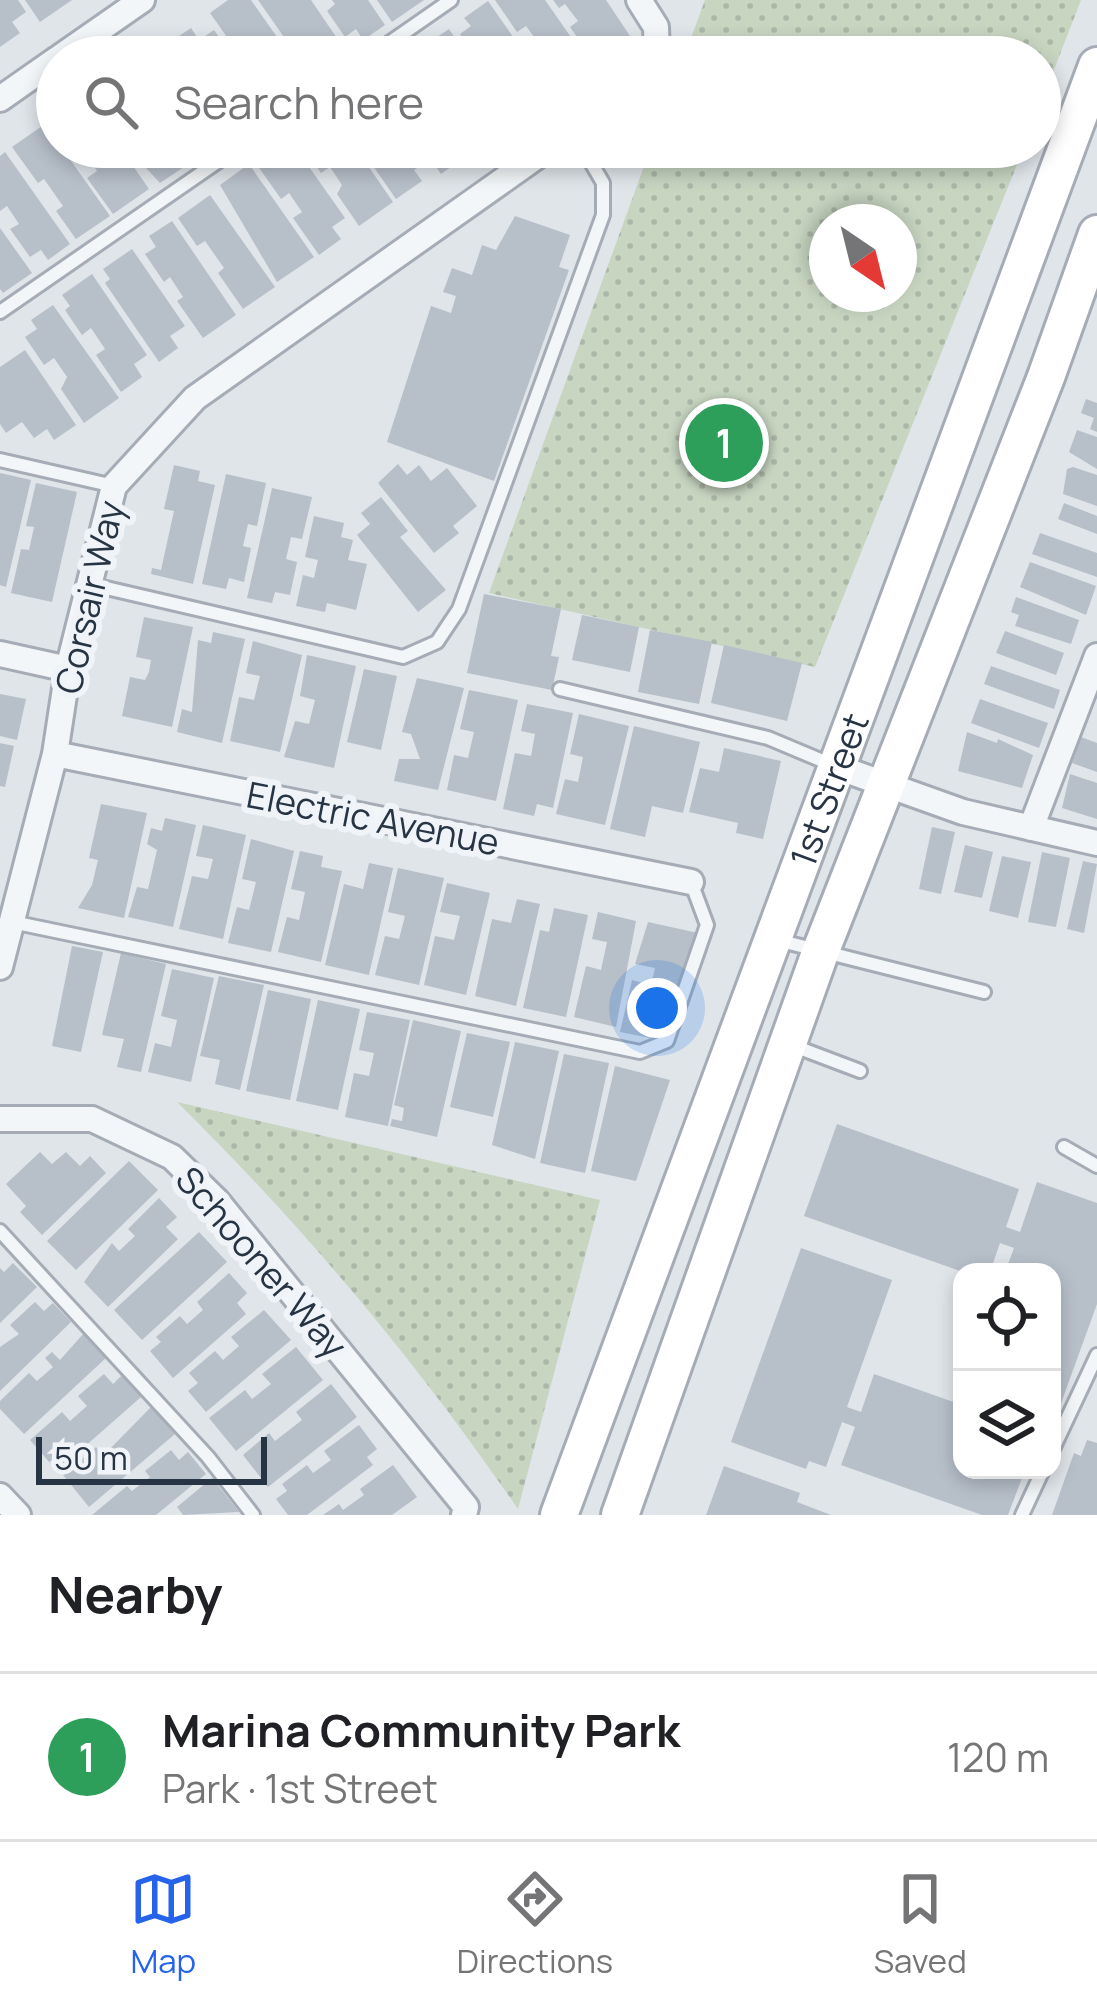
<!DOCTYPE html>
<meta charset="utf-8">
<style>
:root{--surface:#fff;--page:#f6f6f6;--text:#202124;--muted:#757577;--line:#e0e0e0;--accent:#2563eb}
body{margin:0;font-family:Manrope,sans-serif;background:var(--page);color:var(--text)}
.controls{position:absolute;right:36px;bottom:36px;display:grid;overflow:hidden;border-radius:24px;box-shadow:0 6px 18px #0003}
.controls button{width:108px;height:108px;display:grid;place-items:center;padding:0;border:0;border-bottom:3px solid var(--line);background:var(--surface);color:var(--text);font:60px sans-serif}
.compass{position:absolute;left:809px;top:204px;width:108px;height:108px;border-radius:50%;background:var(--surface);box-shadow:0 6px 18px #0003;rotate:145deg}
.scale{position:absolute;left:36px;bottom:30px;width:231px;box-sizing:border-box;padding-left:12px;border:6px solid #273444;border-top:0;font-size:33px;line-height:42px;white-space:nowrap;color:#273444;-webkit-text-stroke:9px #f0f4f8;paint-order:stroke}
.you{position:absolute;left:657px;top:1008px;width:42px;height:42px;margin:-30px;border:9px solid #fff;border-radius:50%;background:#1a73e8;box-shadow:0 0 0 18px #1a73e833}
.badge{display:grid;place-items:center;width:78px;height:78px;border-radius:50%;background:var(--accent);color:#fff;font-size:39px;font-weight:700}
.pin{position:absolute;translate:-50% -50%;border:6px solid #fff;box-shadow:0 3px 12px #0006}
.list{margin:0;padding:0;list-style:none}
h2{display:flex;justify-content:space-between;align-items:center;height:156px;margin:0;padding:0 48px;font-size:51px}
h2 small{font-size:39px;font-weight:400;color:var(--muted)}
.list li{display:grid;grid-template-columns:78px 1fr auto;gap:36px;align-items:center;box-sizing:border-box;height:168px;padding:0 48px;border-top:3px solid var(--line)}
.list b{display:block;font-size:45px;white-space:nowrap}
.list p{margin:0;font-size:39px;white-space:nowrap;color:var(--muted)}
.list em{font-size:39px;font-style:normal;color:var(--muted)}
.icon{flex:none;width:66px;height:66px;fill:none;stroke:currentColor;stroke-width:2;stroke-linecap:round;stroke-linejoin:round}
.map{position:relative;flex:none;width:1097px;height:1515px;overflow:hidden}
.search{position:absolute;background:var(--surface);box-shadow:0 6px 18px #0003;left:36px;right:36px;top:36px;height:132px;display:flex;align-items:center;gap:30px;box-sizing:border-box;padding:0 42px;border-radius:66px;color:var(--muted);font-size:45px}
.sheet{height:324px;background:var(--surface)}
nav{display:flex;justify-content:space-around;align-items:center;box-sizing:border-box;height:168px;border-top:3px solid var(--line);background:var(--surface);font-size:33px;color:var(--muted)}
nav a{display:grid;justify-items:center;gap:6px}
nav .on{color:var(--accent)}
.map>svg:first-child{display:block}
.park{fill:url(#park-dots);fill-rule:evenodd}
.building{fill:#b7bfc9}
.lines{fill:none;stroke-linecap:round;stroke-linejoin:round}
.lane-casing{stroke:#a5acb5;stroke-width:18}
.street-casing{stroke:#a5acb5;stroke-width:30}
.secondary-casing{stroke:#a5acb5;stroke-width:42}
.lane{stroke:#f3f6f8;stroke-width:12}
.street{stroke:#f3f6f8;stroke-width:24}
.secondary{stroke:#fff;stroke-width:36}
.labels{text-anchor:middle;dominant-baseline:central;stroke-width:12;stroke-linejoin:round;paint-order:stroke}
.street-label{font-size:36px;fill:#273444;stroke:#f0f4f8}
</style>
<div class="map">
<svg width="1097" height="1515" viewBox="0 0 1097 1515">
<defs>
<pattern id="park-dots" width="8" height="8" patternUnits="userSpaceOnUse" patternTransform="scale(3)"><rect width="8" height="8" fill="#c7d5c1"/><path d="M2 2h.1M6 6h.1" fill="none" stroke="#abb7a7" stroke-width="1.8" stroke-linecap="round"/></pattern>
</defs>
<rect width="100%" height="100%" fill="#e0e5ea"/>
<path class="park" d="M705,0H1081L1040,106V57H684Z
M651,147H1024L815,667L489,593ZM827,222H899V294H827Z
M177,1102L600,1200L518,1509C417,1362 304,1227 177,1102Z"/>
<path class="building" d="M0,0H18L26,12L12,22L20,33L0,47Z
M25,0H72L40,22Z
M228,0H251L291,57H255L243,41L234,47L210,13Z
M258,0H311L347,53L298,57Z
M332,0H368L385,25L363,40L356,29L345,37L327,11L335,4Z
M377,0H424L392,22Z
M495,0H545L582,53L534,57L530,52L540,45L526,26L517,32Z
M553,0H606L632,39L609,57H591L570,27L578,21L565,4L559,8Z
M488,1L527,57H476L460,34L471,26L464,18Z
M191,28L199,40L214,30L233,57H181L170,42Z
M449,29L468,57H416L413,53Z
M163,40L174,57H138Z
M45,124L110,216L76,239L56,211L63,206L44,179L38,183L12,147Z
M68,147H120L149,189L113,214L87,178L97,171L85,153L77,159Z
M143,147H179L190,163L160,183L133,154Z
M277,147H295L345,218L332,227L341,239L319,255L293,218L302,212L289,193L281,199L255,162Z
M303,147H355L393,202L359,226L337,194L342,185L330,167L321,173Z
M374,147H413L424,163L414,170L422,181L396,199L371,163L381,156Z
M422,147H471L474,151L441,174Z
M5,152L70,244L48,260L41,250L30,257L10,229L19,224L7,206L0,211V156Z
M249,164L314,257L277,282L220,185Z
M210,195L275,287L243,309L218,273L224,268L205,241L197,246L178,218Z
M515,216L570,235L559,267L569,270L494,481L387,442L431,306L451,313L456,296L443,292L452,268L472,275L482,245L496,250Z
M172,221L236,315L203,338L177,301L183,297L170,277L164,282L145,254L156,247L149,236Z
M0,228L32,273L3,293L0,289Z
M132,249L185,326L170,336L178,348L159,362L105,283L110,279L103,269Z
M92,274L147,355L134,364L142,377L121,392L96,355L105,349L91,328L82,335L65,310L70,306L62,295Z
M53,305L119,398L84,423L61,389L67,377L54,358L44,365L25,337L37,329L31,320Z
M25,350L76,425L54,440L47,429L34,438L22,422L6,433L0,424V367Z
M1086,399L1097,403V432L1090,429L1094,418L1081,413Z
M1077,430L1097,437V469L1069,452Z
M398,464L407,475L419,465L431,481L447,468L477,506L453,526L459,533L434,553L378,483Z
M174,465L200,471L198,481L215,485L193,584L151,574L152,568L161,570L174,511L164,509Z
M1073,467L1097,475V506L1063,494L1067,469Z
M0,473L31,480L6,587L0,585Z
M226,474L266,483L257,526L248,524L243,546L251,548L244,582L229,578L226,589L202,584Z
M36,483L77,492L52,602L11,593L21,549L29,550L34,527L26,526Z
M272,488L312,497L302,539L291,537L286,559L297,562L290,595L275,592L272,603L247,598Z
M381,497L408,531L400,537L446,590L418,612L357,535L370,524L361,513Z
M1064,503L1097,516V534L1058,519Z
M314,516L344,523L341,537L353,540L348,560L367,564L356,610L327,603L325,612L296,606L303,575L314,578L318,560L305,557Z
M1040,533L1097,553V577L1032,554Z
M1030,562L1096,586L1086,615L1020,587Z
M484,594L561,609L551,656L559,657L552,690L467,673Z
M1016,597L1079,620L1071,644L1015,626L1019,615L1011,612Z
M582,615L639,627L630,672L572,660Z
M144,617L193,627L172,727L122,716L130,677L145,680L149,672L151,660L136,657Z
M650,630L712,642L699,704L638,692Z
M1005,631L1064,653L1056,675L996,653Z
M213,632L245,639L222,743L177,732L182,709L192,712L198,640L211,643Z
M253,641L302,655L280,752L230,741L239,697L254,700L260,676L246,673Z
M724,645L802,663L787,721L711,703Z
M307,655L356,666L334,768L284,757L295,721L309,724L315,700L300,696Z
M991,666L1060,690L1054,709L984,684Z
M364,669L397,676L381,750L347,742Z
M417,678L464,688L438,790L394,781L399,759H420L411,734L402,732Z
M469,690L518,700L496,801L447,790L454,755L468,758L474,732L460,729Z
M0,694L26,699L17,740L0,736Z
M980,699L1048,723L1039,748L971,723Z
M527,704L573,713L553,808L537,804L534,816L503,809L515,753L531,756L535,734L521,731Z
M579,714L629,726L605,825L556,814L565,779L578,782L583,757L570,754Z
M634,726L700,742L683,813L652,806L645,837L610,829Z
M967,732L997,743L998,739L1033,755L1022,788L958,771Z
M1081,737L1097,743V772L1072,763Z
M0,743L14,746L5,787L0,786Z
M724,748L781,761L763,839L736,833L738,823L689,812L700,768L719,772Z
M1070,774L1097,783V819L1062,808Z
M101,804L147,813L124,918L78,908L92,885L98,860L89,858Z
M165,818L196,825L173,927L128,917L137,887L148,889L157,850L147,844L151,828L162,831Z
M203,825L246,835L223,939L179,929L192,876L208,879L213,859L196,856Z
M932,827L955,832L941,894L919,889Z
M251,839L294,851L271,952L228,943L237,907L249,910L256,882L242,879Z
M965,845L993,852L982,898L954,892Z
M300,851L323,856L321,867L342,871L321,962L278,952L287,917L299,920L305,892L291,889Z
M1042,852L1070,858L1056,927L1028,922Z
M1002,856L1031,862L1018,918L989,911Z
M1083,861L1097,864L1084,933L1067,929Z
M369,863L393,868L369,975L325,965L344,884L363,889Z
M398,868L444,878L419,985L375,975L385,936L399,939L405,916L388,912Z
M447,883L490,893L466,995L424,985L435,936L454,940L460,916L440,912Z
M517,899L540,904L516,1006L475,996L492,919L511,923Z
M554,908L588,915L566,1017L523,1008L540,930L549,932Z
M598,912L636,921L616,1027L574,1017L586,966L601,970L607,942L592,939Z
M648,922L698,933L665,1032L657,1030L655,1039L620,1032L632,980L647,984L653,977L655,968L635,964Z
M72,946L103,952L81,1052L52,1046Z
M121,953L166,964L141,1072L117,1067L124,1039L102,1035Z
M172,969L214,978L191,1082L148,1072L155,1043L171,1047L177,1020L161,1016Z
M219,976L264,985L240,1090L215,1084L220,1060L200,1056Z
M268,990L311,999L290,1100L246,1091Z
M318,1000L360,1009L338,1110L296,1101Z
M367,1012L410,1020L388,1126L345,1117L354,1073L369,1076L374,1053L359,1050Z
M413,1020L461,1031L437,1137L390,1126L392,1119L402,1121L404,1108L394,1105Z
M467,1033L510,1042L493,1117L450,1107Z
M515,1042L559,1051L535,1159L492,1145Z
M564,1054L609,1063L585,1173L540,1163Z
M615,1066L670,1080L636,1181L591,1171Z
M837,1124L1019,1189L1006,1227L1020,1232L1037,1182L1097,1203V1304L1060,1406L1052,1403V1272H1005L1014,1248L1000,1243L990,1272H963L804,1216Z
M40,1152L52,1164L66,1152L80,1166L90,1156L106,1173L42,1235L20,1212L26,1206L6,1184Z
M129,1161L158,1190L76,1270L47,1241Z
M159,1198L177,1217L166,1227L178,1239L108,1307L84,1282L112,1243L119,1251L135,1236L128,1229Z
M199,1232L227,1262L142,1340L114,1310Z
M801,1248L892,1280L847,1407L861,1412L874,1374L962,1405V1470H1025L1008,1515H982L841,1465L855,1427L842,1422L826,1467L809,1461L806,1469L731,1442Z
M13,1263L37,1287L0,1323V1268L4,1272Z
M229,1273L247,1293L237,1303L246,1314L173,1378L150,1351L161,1342L156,1337L180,1316L187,1324L203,1310L197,1302Z
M35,1302L44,1311L53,1303L71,1322L0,1391V1347L19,1334L10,1325Z
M264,1310L291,1340L206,1412L188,1391L198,1383L189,1373L215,1351L223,1360L239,1346L231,1337Z
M84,1333L107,1357L24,1434L0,1409V1401L29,1373L37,1381L53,1367L45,1358L52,1352L60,1360Z
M296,1347L323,1380L236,1451L209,1418L245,1390L252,1399L271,1384L262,1374Z
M104,1374L113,1384L122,1375L141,1397L57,1471L30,1440L62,1412L70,1421L87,1406L78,1396Z
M331,1384L357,1417L268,1487L243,1455L269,1433L275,1441L302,1420L296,1412Z
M152,1406L175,1434L89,1507L63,1475L96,1447L103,1456Z
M359,1425L377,1449L367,1457L373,1465L307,1515H288L276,1499L287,1491L282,1484L307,1465L313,1473L331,1460L324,1451Z
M1087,1440L1097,1443V1515H1052L1074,1453L1081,1456Z
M171,1450L179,1460L188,1452L206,1474L156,1515H92L127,1486L132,1491L150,1477L145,1471Z
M393,1465L417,1497L392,1515H323L339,1504L343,1510L364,1495L360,1489Z
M724,1466L800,1493L797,1502L831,1515H706Z
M212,1478L239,1512L183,1515L177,1507Z"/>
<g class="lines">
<defs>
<path id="lane" d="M369,57L451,0
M0,312L239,147
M0,460L114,486
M89,584L403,657L437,642L459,609L603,215V183L582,147
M560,689L768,738L830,764
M12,922L640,1052L667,1041L707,925L691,882
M777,940L984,992
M794,1046L860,1071
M1064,1147L1097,1166
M0,1231L208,1457L253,1515
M1052,1451L1097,1355
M1022,1515L1043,1470"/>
<path id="street" d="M639,0L656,27L657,57
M60,57L142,0
M0,99L57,59
M0,654L68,669
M55,754L691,882
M837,767L963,812L1097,843
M1031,828L1097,656
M0,967L55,754L68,669L114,486L195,398L550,147
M0,1119H92L172,1157L217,1201L466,1507L464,1515
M0,1496L18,1515"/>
<g id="secondary">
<path id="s1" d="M559,1515L1097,66"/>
<path d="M620,1515L820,953L1046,377L1097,234"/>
</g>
</defs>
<use href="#lane" class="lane-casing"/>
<use href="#street" class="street-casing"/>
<use href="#secondary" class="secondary-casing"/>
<use href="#lane" class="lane"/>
<use href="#street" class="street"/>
<use href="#secondary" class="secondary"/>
</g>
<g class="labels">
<g class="street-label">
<text transform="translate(89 597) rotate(-77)">Corsair Way</text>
<text stroke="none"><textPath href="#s1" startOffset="774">1st Street</textPath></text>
<text transform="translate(373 818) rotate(11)">Electric Avenue</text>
<text transform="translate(262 1262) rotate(49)">Schooner Way</text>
</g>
</g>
</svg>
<div class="controls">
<button><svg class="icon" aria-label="locate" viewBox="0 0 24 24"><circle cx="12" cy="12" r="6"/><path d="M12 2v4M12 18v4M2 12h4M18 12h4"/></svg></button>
<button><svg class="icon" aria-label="layers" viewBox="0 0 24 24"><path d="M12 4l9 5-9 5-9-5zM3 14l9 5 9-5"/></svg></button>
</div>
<svg class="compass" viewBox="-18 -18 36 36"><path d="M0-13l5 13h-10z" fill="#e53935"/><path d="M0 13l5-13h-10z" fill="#757577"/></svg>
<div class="scale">50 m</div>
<div class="you"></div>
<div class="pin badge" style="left:724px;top:443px;background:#2e9e5b">1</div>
<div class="search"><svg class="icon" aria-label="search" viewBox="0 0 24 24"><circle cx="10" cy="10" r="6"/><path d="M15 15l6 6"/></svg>Search here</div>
</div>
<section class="sheet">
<h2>Nearby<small></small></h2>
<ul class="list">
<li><span class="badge" style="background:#2e9e5b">1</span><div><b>Marina Community Park</b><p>Park · 1st Street</p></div><em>120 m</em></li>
</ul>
</section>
<nav>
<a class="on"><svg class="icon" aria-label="map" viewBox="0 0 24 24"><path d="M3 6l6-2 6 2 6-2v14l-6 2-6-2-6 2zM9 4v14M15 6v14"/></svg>Map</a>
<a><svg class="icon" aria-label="directions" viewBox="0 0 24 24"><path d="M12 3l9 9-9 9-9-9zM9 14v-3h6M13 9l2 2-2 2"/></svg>Directions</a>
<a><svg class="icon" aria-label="saved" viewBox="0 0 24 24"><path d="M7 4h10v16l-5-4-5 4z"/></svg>Saved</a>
</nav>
